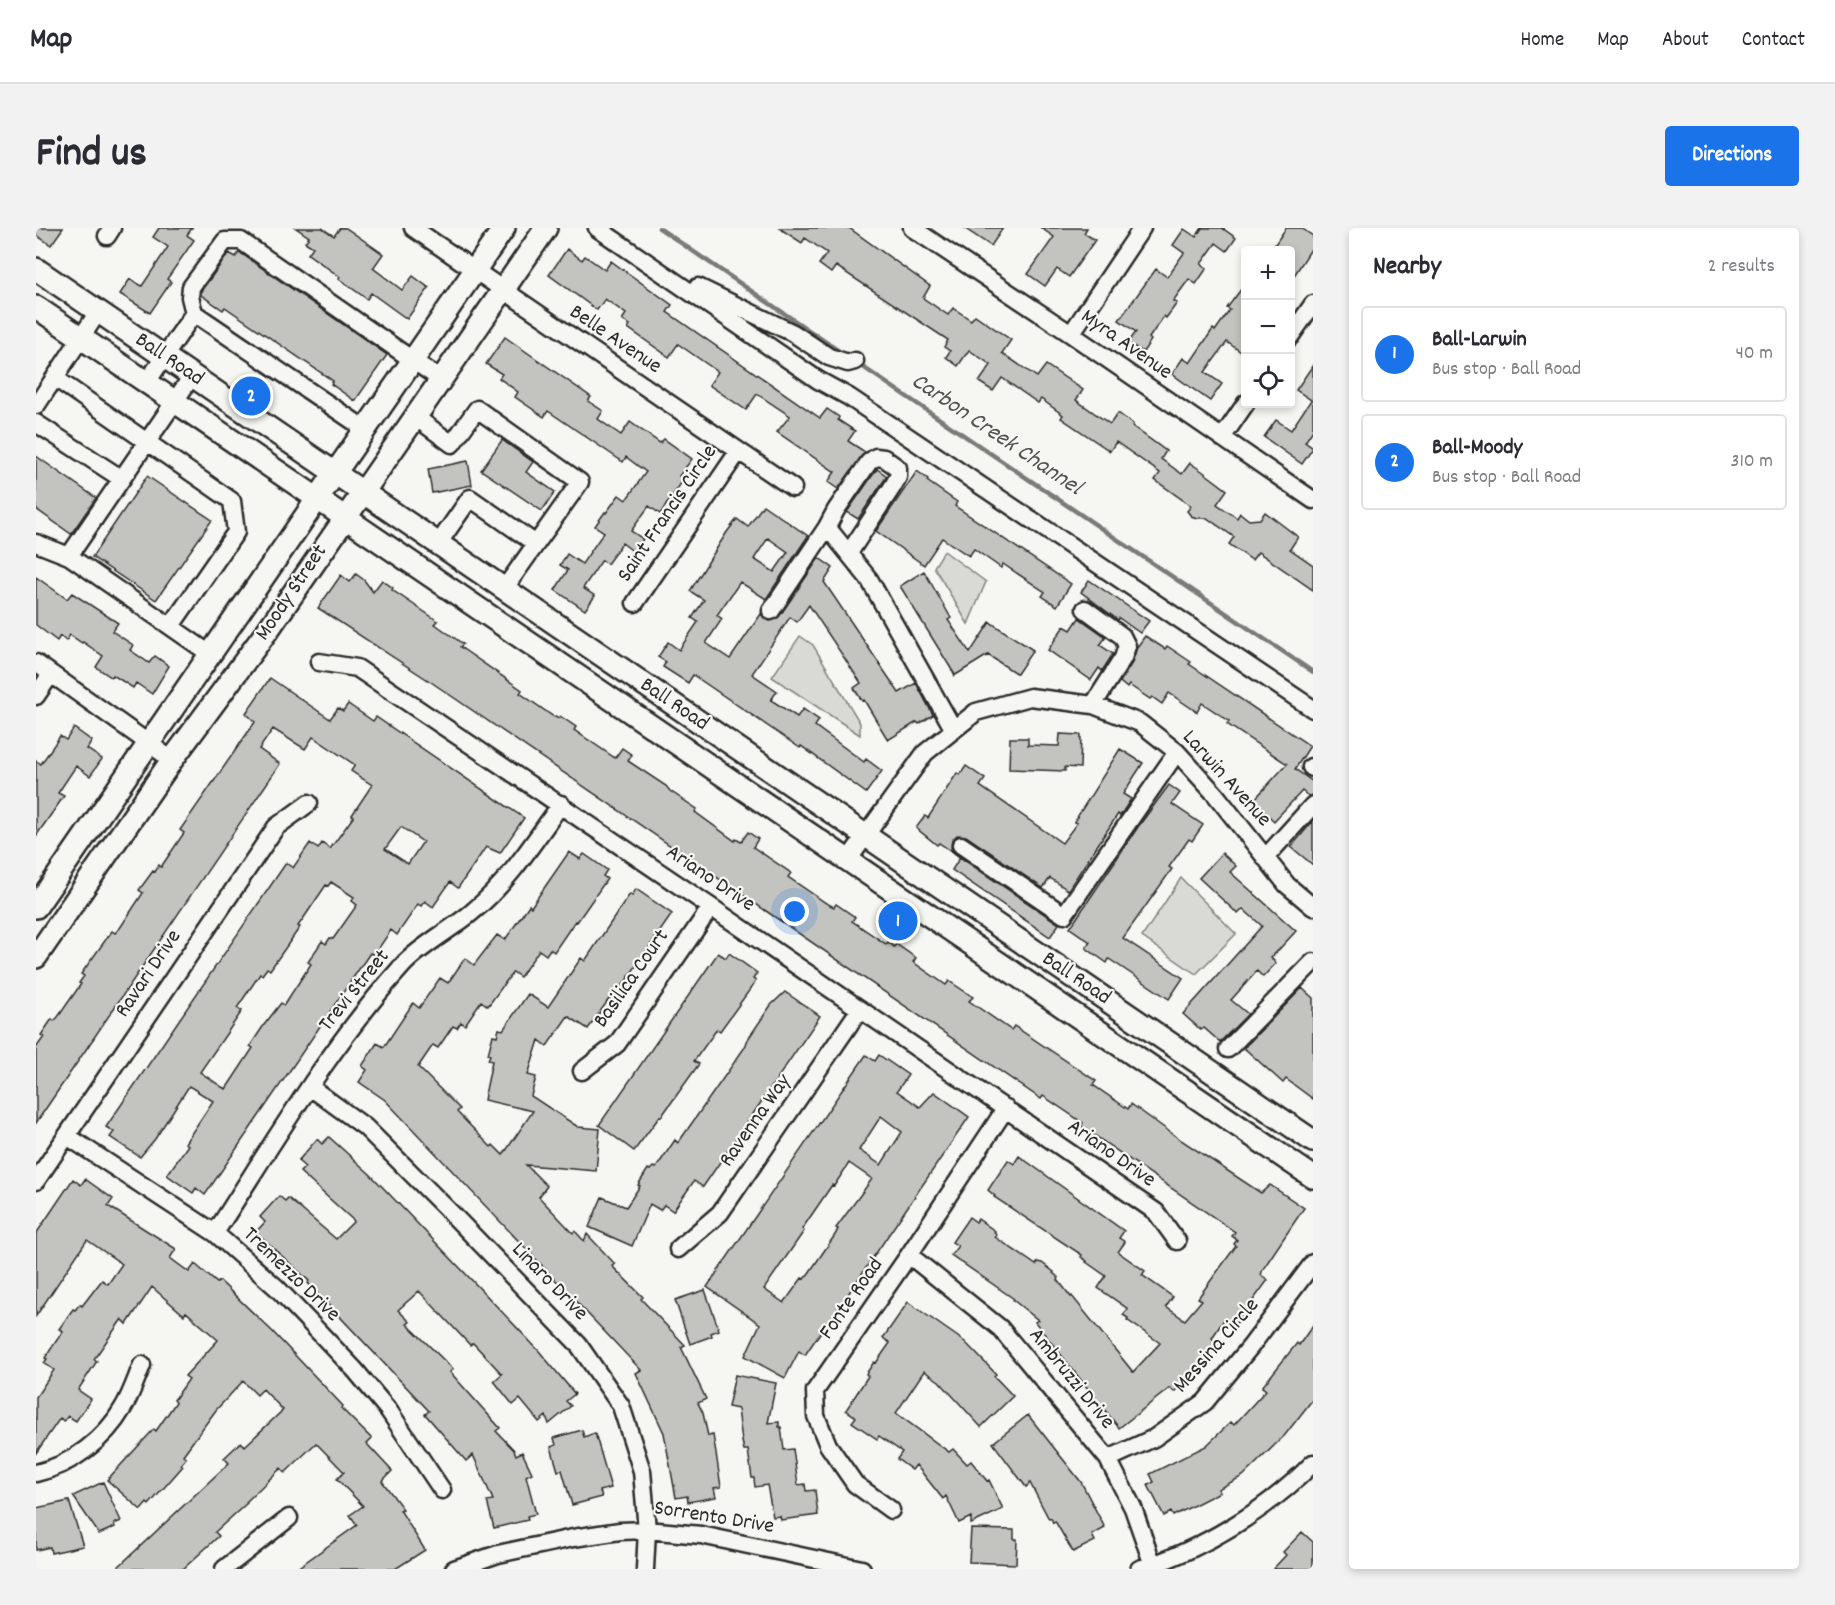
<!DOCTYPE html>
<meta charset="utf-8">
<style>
:root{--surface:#fff;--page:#f2f2f3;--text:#2b2b33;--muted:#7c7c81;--line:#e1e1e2;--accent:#1a73e8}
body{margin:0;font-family:Dekko,sans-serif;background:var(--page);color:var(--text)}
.controls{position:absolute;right:18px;top:18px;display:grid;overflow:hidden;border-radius:6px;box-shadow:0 3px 9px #0003}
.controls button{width:54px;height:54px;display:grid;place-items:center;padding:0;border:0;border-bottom:2px solid var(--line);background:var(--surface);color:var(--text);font:30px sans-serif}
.you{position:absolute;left:759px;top:684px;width:21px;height:21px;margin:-15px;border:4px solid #fff;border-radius:50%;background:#1a73e8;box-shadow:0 0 0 9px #1a73e833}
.badge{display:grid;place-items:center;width:39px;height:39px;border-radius:50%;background:var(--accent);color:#fff;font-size:20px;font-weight:700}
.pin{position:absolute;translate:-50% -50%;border:3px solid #fff;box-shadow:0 2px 6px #0006}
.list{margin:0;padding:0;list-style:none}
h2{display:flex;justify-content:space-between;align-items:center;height:78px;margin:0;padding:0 24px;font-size:26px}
h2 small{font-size:20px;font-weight:400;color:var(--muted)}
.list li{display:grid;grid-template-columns:39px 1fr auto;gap:18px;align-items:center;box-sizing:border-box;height:96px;margin:0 12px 12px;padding:0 12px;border:2px solid var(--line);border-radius:6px}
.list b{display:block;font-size:22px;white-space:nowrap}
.list p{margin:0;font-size:20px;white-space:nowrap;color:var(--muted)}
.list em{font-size:20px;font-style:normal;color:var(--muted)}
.icon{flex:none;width:33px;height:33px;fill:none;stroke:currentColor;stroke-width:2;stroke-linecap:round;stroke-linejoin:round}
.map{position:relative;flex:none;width:1277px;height:1341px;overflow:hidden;border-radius:6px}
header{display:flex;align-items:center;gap:36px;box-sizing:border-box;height:84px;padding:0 30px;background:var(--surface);border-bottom:2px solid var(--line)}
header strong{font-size:28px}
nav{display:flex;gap:33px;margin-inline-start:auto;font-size:21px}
.intro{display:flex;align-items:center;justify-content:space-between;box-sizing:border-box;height:144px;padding:0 36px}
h1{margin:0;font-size:42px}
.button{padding:15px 27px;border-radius:6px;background:var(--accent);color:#fff;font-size:21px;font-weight:700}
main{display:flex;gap:36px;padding:0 36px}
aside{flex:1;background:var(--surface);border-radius:6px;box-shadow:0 3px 9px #0003}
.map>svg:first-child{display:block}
.green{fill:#d9d9d5;stroke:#828280;stroke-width:1.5}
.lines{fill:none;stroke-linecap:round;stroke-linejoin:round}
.stream{stroke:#7a7a78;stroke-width:4.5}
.building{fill:#c3c3c0;stroke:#2b2b2b;stroke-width:1.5;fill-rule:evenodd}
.minor-casing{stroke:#2b2b2b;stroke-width:21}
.major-casing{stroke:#2b2b2b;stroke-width:26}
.minor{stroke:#f6f6f2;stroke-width:16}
.major{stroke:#f6f6f2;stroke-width:21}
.labels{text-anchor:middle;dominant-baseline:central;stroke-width:4.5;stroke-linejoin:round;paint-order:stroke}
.street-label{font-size:22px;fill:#2b2b2b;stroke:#f6f6f2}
.water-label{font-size:24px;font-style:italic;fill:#525251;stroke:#f6f6f2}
</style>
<header>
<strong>Map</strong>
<nav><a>Home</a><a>Map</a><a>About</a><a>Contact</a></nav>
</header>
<div class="intro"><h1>Find us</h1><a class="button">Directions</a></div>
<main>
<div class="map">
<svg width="1277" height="1341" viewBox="0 0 1277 1341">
<rect width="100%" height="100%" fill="#f6f6f2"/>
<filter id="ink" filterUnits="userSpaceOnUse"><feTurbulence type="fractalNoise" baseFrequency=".0167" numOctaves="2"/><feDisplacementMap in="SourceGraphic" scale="12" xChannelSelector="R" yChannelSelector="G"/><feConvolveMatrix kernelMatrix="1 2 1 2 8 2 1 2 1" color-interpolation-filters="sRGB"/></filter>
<g filter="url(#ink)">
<path class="green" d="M908,323L950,354L932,396L898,339Z
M764,408L777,417L824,495V507L736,449Z
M1145,650L1200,706L1160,746L1106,709Z"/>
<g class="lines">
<path class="stream" d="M623,0L809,127
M821,135L1277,444"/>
</g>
<path class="building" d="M0,0H27L15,17L0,7Z
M123,0H156L151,7L158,12L131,51L135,54L114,85L84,66L94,51L106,58L132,19L117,9Z
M260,0H286L298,8L304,0H310L347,26L337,40L366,62L377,48L393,60L371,91L335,65L331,71L303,51L304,49L272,26L277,19L269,14L273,9Z
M743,0H813L894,58L887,70L912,87L917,80L935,92L939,87L975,112L966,125L1001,149L1010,137L1047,162L1040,172L1074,196L1082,185L1097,196L1096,198L1130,223L1125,231L1146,246L1154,235L1166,243L1191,262L1181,276L1201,290L1204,285L1213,292L1224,291L1229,284L1245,296L1262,309L1254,321L1277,337V362L1222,324L1216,332L1193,316L1198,309L1171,290H1161L1155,288L1151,283L1155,278L1119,252L1124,245L1080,214L1074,223L1025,190L1027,187L1005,171L1002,175L966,150L957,163L943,154L955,137L933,122L922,138L910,129L914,123L908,119L912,112L800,38L795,45L783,36L791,25L769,10L766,15Z
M928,0H967L955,18Z
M1005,0H1051L1048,5L1059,12L1033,49L1021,41L1009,58L992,46L1018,9Z
M1166,0H1186L1200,10L1191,23L1180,15L1165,36L1171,40L1160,56L1153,51L1137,73L1141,75L1130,90L1128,88L1113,110L1115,112L1107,124L1092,115L1100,104L1083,92L1120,41L1131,49L1148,25L1137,17L1148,1L1160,9Z
M1250,0H1265L1277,8V18L1254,54V22H1235Z
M531,21L546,32L549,28L569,42L575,33L636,77L631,84L784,190L791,181L803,189L802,192L819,203L812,213L829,224L802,261L792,254L799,244L741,204L754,188L721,166L710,182L673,157L682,144L665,132L642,116L633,129L592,100L594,97L586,92L590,86L569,71L561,82L513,47Z
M203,24L351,127L319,173L295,156L297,153L189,79L187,82L165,67V63L193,25L200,29Z
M1209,56V118L1205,124L1191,114L1169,144L1186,156L1174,173L1136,146L1147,130L1154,135L1177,101L1179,103L1194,82L1191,80Z
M469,109L555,169L552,173L567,183L562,191L585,207L594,194L624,215L628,211L656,231L643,248L648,251L624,286L613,278L595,303L607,311L598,324L586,315L571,336L566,332L547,360L559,368L549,382L519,362L532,342L524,337L531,326L546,336L568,304L559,298L569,284L570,285L583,267L590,272L610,244L590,229L587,234L512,183L508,189L479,169L482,164L463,150L466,146L450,136Z
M1277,137V202L1269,214L1277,220L1266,236L1228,209L1240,192L1255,202L1275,172L1260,162Z
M466,212L497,234L490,244L519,264L506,283L445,242Z
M0,228L60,270L35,306L0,281Z
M432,233L436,257L396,265L392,241Z
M841,241L851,248L822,291L811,284Z
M881,243L892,251L891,253L921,274L919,278L1035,356L1021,378L1006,368L1009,364L967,336L965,340L938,321L933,328L906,310L888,337L840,303Z
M111,248L176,292L120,372L56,329Z
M727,277L772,308L730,371L704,354L681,387L686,391L670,415L694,431L725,386L729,391L734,393L743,389L783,330L797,340L788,354L863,465L880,455L897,487L883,496L881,494L852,512L828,472L826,473L818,460L825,455L773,377L761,394L754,389L716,446L741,463L735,472L761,489L767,481L783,492L779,498L828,534L830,531L846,543L830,565L765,518L764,520L657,447L652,455L627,439L630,434L622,429L632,414L643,422L662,394L656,390L668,372L654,363L691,304L701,291L712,299ZM732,310L752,324L738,344L718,331Z
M888,343L915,390L912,392L934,425L954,394L997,422L981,446L952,427L918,448L919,447L864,358Z
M320,346L328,352L337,364L346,352L357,360L356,362L402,393L399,396L427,416L424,419L486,462L484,465L518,489L519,488L523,490L524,488L540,499L538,502L579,530L586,520L596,527L592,533L630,558L634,563L661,581L659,584L699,613L700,611L705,614L712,604L722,611L717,619L755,645L752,649L790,675L798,679L800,676L819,689L816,693L850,716L852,714L858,719L860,716L880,730L877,734L910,757L913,753L937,769L933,773L975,802L978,798L1060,853L1057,857L1092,881L1095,876L1145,912L1225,965L1234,957L1268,980L1227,1041L1225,1047L1232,1052L1199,1097L1189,1090L1176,1110L1182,1116L1162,1141L1138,1164L1134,1160L1083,1200L999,1094L1002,1092L977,1072L978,1071L915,1027L922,1018L916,1014L933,989L940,994L942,991L959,1003L958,1005L961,1007L959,1009L1000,1037L1002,1034L1006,1035L1018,1044L1017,1045L1023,1050L1022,1052L1035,1069L1036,1068L1097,1144L1124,1115L1091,1092L1092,1090L1087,1087L1092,1081L1062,1060L1070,1048L1050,1034L1051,1033L1045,1029L1046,1027L958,969L959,968L952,962L972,932L978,936L983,928L1088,1003L1083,1010L1089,1014L1082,1024L1109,1043L1106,1047L1137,1069L1130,1079L1149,1092L1166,1072L1162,1070L1200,1018L1198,1016L1201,1012L1196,1008L1199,1004L1045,898L1047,895L1007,868L1005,871L395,454L282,380L305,347L314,354Z
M0,349L31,371L36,365L82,395L76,403L97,417L94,422L113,435L119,428L133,438L116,466L100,455L97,460L77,447L75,449L60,439L67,428L47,414L46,415L34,407L30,413L24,408L21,413L0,397Z
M1053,352L1113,393L1104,405L1083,390L1082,392L1045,364Z
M1043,390L1070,409L1064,417L1077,426L1066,443L1063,440L1055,452L1012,422L1028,398L1035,402Z
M1109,408L1129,421L1131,418L1155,434L1153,436L1274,518L1259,541L1277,554V567L1272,568L1266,563L1238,593L1217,573L1251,536L1191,496L1193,493L1166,475L1161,484L1133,465L1126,476L1116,469L1114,471L1093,457L1091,460L1084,454L1096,435L1101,419Z
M234,450L294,491L302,480L307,483L312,476L337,493L340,489L488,590L464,625L450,619L422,660L414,654L397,679L389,673L385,678L382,676L361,707L355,702L338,727L334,725L169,967L160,960L157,965L131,947L152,917L149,915L177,873L153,858L119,911L104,929L74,909L78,904L70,899L250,635L257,640L274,615L282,621L286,615L294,621L318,588L316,587L336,557L315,543L319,537L277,509L269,521L237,501L223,521L244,536L0,895V820L8,809L5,807L16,791L18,793L22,789L45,756L43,755L48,748L45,746L76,703L79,705L84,700L107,665L103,662L117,643L119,644L123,637L125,639L148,605L144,602L219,494L210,485ZM365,599L387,614L372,636L349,621ZM295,654L318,669L316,673L321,677L297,711L294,710L290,716L286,713L272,734L275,736L248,777L245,775L228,797L214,818L217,820L190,861L186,859L164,844L206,783L201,780L224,746L226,747L231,740L234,742L264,699L262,698L267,691L290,657L292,658Z
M38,500L56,513L51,521L66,531L54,548L40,538L22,565L28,568L0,608V533L5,536L24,508L30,512Z
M1024,506L1045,507L1044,540L1029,539V543L973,541L974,510H992V517L1023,518Z
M1084,521L1107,535L1087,566L1095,571L1084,588L1082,586L1032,662L1014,650L1007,660L930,608L921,607L916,612L915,621L919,626L1023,696L1014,709L916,642L924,629L903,615L901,617L880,600L889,588L892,590L921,545L924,547L930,538L949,551L944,558L1026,615L1041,595L1038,594Z
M1133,557L1144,565L1136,576L1167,597L1156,613L1153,611L1133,639L1136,641L1087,710L1147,750L1133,771L1073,731L1071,735L1050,720L1054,714L1034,700L1102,599Z
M1277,593V637L1255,619Z
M533,624L544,631L548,626L571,642L567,648L571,651L541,694L539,693L518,724L514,721L510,727L503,722L484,749L477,744L452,778L445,773L429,797L425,794L421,800L417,798L402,820L397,817L382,839L424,881L421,884L455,919L457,917L467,927L497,883L448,872L456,833L452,832L454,827L452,826L457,807L461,808L463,801L467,802L492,766L512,779L545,730L549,733L594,666L596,668L600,661L636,686L576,773L573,771L552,801L532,788L511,818L503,812L492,847L500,849L495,868L542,899L564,901L560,943L490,937L511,958L503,969L537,1005L539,1003L548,1013L551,1006L579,1036L576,1038L607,1069L605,1071L649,1117L645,1119L670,1171L662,1175L667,1185L672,1208L677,1207L681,1232L685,1259L678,1260L680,1269L652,1274L651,1268L640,1270L628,1205L600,1145L605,1142L349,872L323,854L331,842L326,838L341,815L348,819L377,775L383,780L404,750L412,755L429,730L438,737L461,707L469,712L493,677L495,679Z
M1186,625L1200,638L1194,644L1260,703L1235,730L1240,735L1227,749L1221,743L1195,772L1212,786L1184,814L1168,800L1165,802L1147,786L1226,698L1207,681L1202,686L1163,650Z
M682,725L690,730L693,725L721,745L717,751L720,753L684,803L681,801L658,833L663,836L625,889L624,888L598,923L563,897Z
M1266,760L1277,770V871L1250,851L1247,855L1208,820Z
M749,764L784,788L667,959L658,953L637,983L628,977L624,982L614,976L596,1018L553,999L566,969L590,979L604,958L602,957L612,941L614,942L617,939L620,940L639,912L642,915L709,819L712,811L735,777Z
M830,827L839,833L843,827L872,847L861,863L884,879L898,864L933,889L791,1097L790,1096L769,1127L763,1123L749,1150L709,1128L724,1096L671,1059ZM845,888L866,904L845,937L823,922ZM813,935L836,951L800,1000L802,1001L799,1007L773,1045L768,1051L766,1050L748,1075L728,1061L768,1003L766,1001L796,957L798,958Z
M293,909L334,946L450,1067L503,1123L539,1166L530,1173L535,1178L513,1196L510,1188L503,1194L484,1171L477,1177L458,1153L466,1146L437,1115L434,1117L383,1063L362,1082L374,1094L371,1096L417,1141L414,1144L464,1200L460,1203L478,1222L480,1227L486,1224L496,1245L490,1248L500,1286L491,1288L492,1292L458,1300L451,1273L457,1272L437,1227L430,1233L389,1186L393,1183L272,1055L273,1053L220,1004L229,994L224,989L243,968L249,973L252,970L300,1011L318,993L264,944L269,939L262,933L281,911L286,916Z
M37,951L45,957L49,951L77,971L72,978L140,1021L134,1030L153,1044L159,1036L181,1055L184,1053L236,1103L307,1178L305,1180L336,1211L331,1216L356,1243L346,1253L367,1281L364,1282L389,1322L359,1341H260L321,1297L314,1287L327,1278L301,1251L308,1244L280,1215L249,1245L245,1240L210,1274L211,1275L179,1304L183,1308L147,1341H80L193,1235L188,1230L205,1214L209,1218L247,1182L227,1161L221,1167L207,1153L180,1182L147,1227L150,1230L145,1236L147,1238L113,1277L111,1275L105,1282L71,1252L118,1201L120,1203L140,1174L138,1172L153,1151L149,1148L182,1112L150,1084L148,1087L116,1059L91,1096L86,1091L58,1131L61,1133L42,1162L55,1171L40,1193L32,1188L28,1193L24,1190L0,1225V1169L18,1142L8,1135L11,1131L9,1130L27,1103L23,1101L37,1081L39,1082L44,1076L46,1078L66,1052L72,1056L86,1036L51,1012L0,1088V1006Z
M669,1062L683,1102L675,1105L676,1108L654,1116L639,1072Z
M872,1074L929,1114L960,1146L958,1148L977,1168L945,1199L903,1153L888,1143L860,1185L913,1224L917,1221L931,1236L935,1233L951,1253L953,1252L967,1281L935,1296V1289L923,1295L910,1268L907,1271L880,1237L876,1242L861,1231L866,1224L843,1208L841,1211L816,1194L820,1189L810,1182L832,1148L830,1146L838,1134L840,1135L854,1115L847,1110Z
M1277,1097V1171L1249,1207L1207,1248L1182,1261L1184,1264L1137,1288L1135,1284L1128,1288L1112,1257L1118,1254L1114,1246L1170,1218L1195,1194L1198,1197L1230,1162L1226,1159L1261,1115L1263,1117Z
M699,1147L740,1155L732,1195L743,1194V1199H745L748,1222L757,1221L762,1257L769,1256L770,1263L779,1262L782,1287L745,1292L744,1288L737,1289L731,1257L719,1259L718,1250H716L712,1222H708L706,1213L702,1181L692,1179Z
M992,1187L1045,1254L1069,1300L1056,1307L1059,1313L1037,1324L1019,1293L1017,1295L1015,1290L1013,1291L994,1255L990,1259L957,1215Z
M546,1202L548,1209L559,1205L575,1260L564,1263L566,1269L536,1277L526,1242L522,1243L515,1219L520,1217L518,1210Z
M67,1254L85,1293L78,1296L79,1299L63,1306L37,1268Z
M33,1273L47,1318L15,1325L14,1319L0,1322V1280Z
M935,1301L978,1302V1311H981L980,1336L933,1334Z
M1266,1304L1277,1314V1341H1237L1250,1327L1247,1324Z"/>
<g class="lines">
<defs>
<path id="minor" d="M377,0L757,260
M561,0L782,152L813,169L1277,481
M876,0L1035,106L1277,272
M71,8L76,0
M662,59L757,105L793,129L812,135L819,133
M158,85L154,69L155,59L189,13H205L404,151
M1035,106L1106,0
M1254,109L1277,76
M156,148L33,328L174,426
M19,150L196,273L200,304L135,398
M111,154L158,85L329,201
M0,178L62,84
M378,188L416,216L441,181L544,254L468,361
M0,195L86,251
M1186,210L1210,175
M791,299L800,282L833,234L840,229L848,230L862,240V249L857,258L813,325
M0,315L33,328
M402,316L434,270L500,316
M599,375L702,224
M1049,381L1086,408L1091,418L1087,430L1057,477
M735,383L791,299L833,351L918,502
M283,434L321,440L675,679L1120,984L1141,1013
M0,435L136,532
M0,468L15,446
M1275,539L1277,540
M925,617L1028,687L1141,524
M1229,630L1277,577
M812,632L889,525L940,484L994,469L1057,477L1104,495L1141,524L1179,566L1251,657L1277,679
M1192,821L1277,734
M546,843L581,816L675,679
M274,859L329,899L417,987L542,1116L585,1178L606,1243L611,1302L609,1341
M31,908L179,1005L241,1060L319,1142L353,1183L406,1262
M0,953L240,599L273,575
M179,1005C238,914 294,818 367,737C383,719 416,701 435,685C472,655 497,615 525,576
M642,1021L684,985L824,781
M873,1027L964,1100L1072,1231L1097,1280L1117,1337
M1072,1231L1118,1210L1169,1174L1215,1118L1277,1035
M0,1245C36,1237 69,1211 87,1180C95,1167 100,1151 106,1137
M855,1282L819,1256L792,1217L780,1188L779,1163L873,1027L970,880
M188,1341L253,1290
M418,1341L462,1326L537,1310L584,1303L611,1302L665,1307L826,1341
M1103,1341C1164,1323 1233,1281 1277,1235"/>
<path id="major" d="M0,41L1277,913
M0,79L1277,949
M0,679L468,0
M0,729L136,532L234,399L510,0"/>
</defs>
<use href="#minor" class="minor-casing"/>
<use href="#major" class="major-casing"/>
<use href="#minor" class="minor"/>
<use href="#major" class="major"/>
</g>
</g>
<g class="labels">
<g class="street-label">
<text transform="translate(579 112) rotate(34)">Belle Avenue</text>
<text transform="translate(1090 117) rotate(35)">Myra Avenue</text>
<text transform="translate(133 132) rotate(34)">Ball Road</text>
<text transform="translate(632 286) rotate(-56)">Saint Francis Circle</text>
<text transform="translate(256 365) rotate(-56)">Moody Street</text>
<text transform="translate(638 477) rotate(34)">Ball Road</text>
<text transform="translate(1190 551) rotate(48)">Larwin Avenue</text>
<text transform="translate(674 651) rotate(34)">Ariano Drive</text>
<text transform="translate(113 746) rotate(-56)">Ravari Drive</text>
<text transform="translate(596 751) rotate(-55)">Basilica Court</text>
<text transform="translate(1040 751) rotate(34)">Ball Road</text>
<text transform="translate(319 763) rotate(-51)">Trevi Street</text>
<text transform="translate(720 893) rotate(-55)">Ravenna Way</text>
<text transform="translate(1075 926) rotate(35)">Ariano Drive</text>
<text transform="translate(255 1047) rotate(44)">Tremezzo Drive</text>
<text transform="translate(513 1054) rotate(46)">Linaro Drive</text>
<text transform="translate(816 1071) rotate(-55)">Fonte Road</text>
<text transform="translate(1181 1118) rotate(-49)">Messina Circle</text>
<text transform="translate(1035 1151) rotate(51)">Ambruzzi Drive</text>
<text transform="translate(678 1290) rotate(9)">Sorrento Drive</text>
</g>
<g class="water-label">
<text transform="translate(960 207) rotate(34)">Carbon Creek Channel</text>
</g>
</g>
</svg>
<div class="controls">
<button>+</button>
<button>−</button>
<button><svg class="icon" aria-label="locate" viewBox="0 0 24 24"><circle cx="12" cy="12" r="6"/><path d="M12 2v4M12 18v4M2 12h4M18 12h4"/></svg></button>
</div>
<div class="you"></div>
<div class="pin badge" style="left:862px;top:693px">1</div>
<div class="pin badge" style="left:215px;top:168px">2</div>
</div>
<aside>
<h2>Nearby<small>2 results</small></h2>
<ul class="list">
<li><span class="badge">1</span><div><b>Ball-Larwin</b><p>Bus stop · Ball Road</p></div><em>40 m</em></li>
<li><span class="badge">2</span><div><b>Ball-Moody</b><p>Bus stop · Ball Road</p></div><em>310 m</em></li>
</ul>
</aside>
</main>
